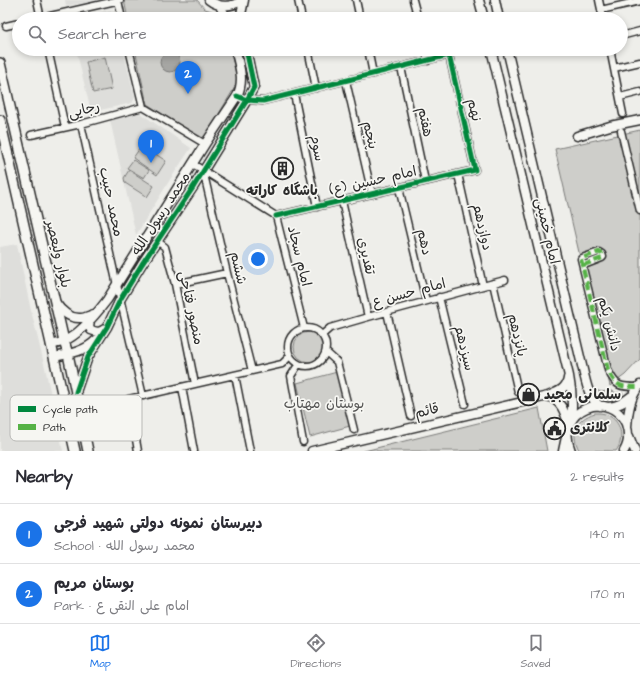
<!DOCTYPE html>
<meta charset="utf-8">
<style>
:root{--surface:#fff;--page:#f2f2f3;--text:#2b2b33;--muted:#7c7c81;--line:#e1e1e2;--accent:#1a73e8}
body{margin:0;font-family:"Architects Daughter","Playpen Sans Arabic",sans-serif;background:var(--page);color:var(--text)}
.you{position:absolute;left:258px;top:259px;width:14px;height:14px;margin:-10px;border:3px solid #fff;border-radius:50%;background:#1a73e8;box-shadow:0 0 0 6px #1a73e833}
.badge{display:grid;place-items:center;width:26px;height:26px;border-radius:50%;background:var(--accent);color:#fff;font-size:13px;font-weight:700}
.pin{position:absolute;translate:-50% -33px;filter:drop-shadow(0 1px 2px #0008)}
.pin::after{content:'';position:absolute;top:21px;width:14px;height:12px;background:inherit;clip-path:polygon(0 0,100% 0,50% 100%)}
.list{margin:0;padding:0;list-style:none}
h2{display:flex;justify-content:space-between;align-items:center;height:52px;margin:0;padding:0 16px;font-size:17px}
h2 small{font-size:13px;font-weight:400;color:var(--muted)}
.list li{display:grid;grid-template-columns:26px 1fr auto;gap:12px;align-items:center;box-sizing:border-box;height:60px;padding:0 16px;border-top:1px solid var(--line)}
.list b{display:block;font-size:15px;white-space:nowrap}
.list p{margin:0;font-size:13px;white-space:nowrap;color:var(--muted)}
.list em{font-size:13px;font-style:normal;color:var(--muted)}
.icon{flex:none;width:22px;height:22px;fill:none;stroke:currentColor;stroke-width:2;stroke-linecap:round;stroke-linejoin:round}
.map{position:relative;flex:none;width:640px;height:451px;overflow:hidden}
.search{position:absolute;background:var(--surface);box-shadow:0 2px 6px #0003;left:12px;right:12px;top:12px;height:44px;display:flex;align-items:center;gap:10px;box-sizing:border-box;padding:0 14px;border-radius:22px;color:var(--muted);font-size:15px}
.sheet{height:172px;background:var(--surface)}
nav{display:flex;justify-content:space-around;align-items:center;box-sizing:border-box;height:56px;border-top:1px solid var(--line);background:var(--surface);font-size:11px;color:var(--muted)}
nav a{display:grid;justify-items:center;gap:2px}
nav .on{color:var(--accent)}
.map>svg:first-child{display:block}
.built{fill:#dededb}
.green{fill:#cececa;stroke:#7c7c7a}
.water{fill:#a6a6a3;stroke:#757573}
.lines{fill:none;stroke-linecap:round;stroke-linejoin:round}
.minor-casing{stroke:#2b2b2b;stroke-width:9}
.tertiary-casing{stroke:#2b2b2b;stroke-width:11}
.secondary-casing{stroke:#2b2b2b;stroke-width:12}
.minor{stroke:#f6f6f2;stroke-width:6}
.tertiary{stroke:#f6f6f2;stroke-width:8}
.secondary{stroke:#f6f6f2;stroke-width:9}
.quiet{stroke:#56b246;stroke-width:4;stroke-dasharray:8 4;stroke-linecap:butt}
.cycleway-casing{stroke:#f6f6f2;stroke-width:8}
.cycleway{stroke:#00873e;stroke-width:5}
.labels{text-anchor:middle;dominant-baseline:central;stroke-width:3.5;stroke-linejoin:round;paint-order:stroke}
.street-label{font-size:14px;fill:#2b2b2b;stroke:#f6f6f2}
.poi-label{font-size:14px;font-weight:bold;fill:#2b2b2b;stroke:#f6f6f2;text-anchor:start}
.park-label{font-size:14px;fill:#545453;stroke:#f6f6f2}
.key{fill:#f6f6f2;stroke:#b9b9b6;stroke-width:1}
.key-label{font-size:11px;fill:#2b2b2b}
</style>
<div class="map">
<svg width="640" height="451" viewBox="0 0 640 451">
<rect width="100%" height="100%" fill="#eeeeea"/>
<filter id="ink" filterUnits="userSpaceOnUse"><feTurbulence type="fractalNoise" baseFrequency=".025" numOctaves="2"/><feDisplacementMap in="SourceGraphic" scale="8" xChannelSelector="R" yChannelSelector="G"/><feConvolveMatrix kernelMatrix="1 2 1 2 8 2 1 2 1" color-interpolation-filters="sRGB"/></filter>
<g filter="url(#ink)">
<path class="built" d="M65,0H102L66,6Z
M110,10L115,12L116,19H69Z
M76,49H123L135,98L132,103L91,112Z
M140,113L191,148L171,178L136,235L110,120Z
M17,244L30,306L46,372L63,451H0V247Z"/>
<path class="green" d="M124,0H197L205,9L222,14L224,19H128Z
M135,49H230L238,82L203,140L147,104Z
M105,57L112,89L93,93L86,62Z
M640,130V359L625,375L610,386L555,149Z
M142,145L166,161L157,175L133,158Z
M133,160L149,170L144,178L127,168Z
M129,170L154,186L147,197L125,183L124,178Z
M294 347a15 15 0 1 1 30 0a15 15 0 1 1-30 0Z
M337,372L350,426L310,437L297,383Z
M591,386C598,392 601,393 610,390L616,393H623C617,401 606,406 598,398C595,394 593,390 591,386Z
M539,408L547,451H364Z
M595,413C600,413 606,413 611,417C622,424 624,440 616,451L579,450C570,433 576,419 595,413Z"/>
<path class="water" d="M160 62a10 10 0 1 1 20 0a10 10 0 1 1-20 0Z"/>
<g class="lines">
<defs>
<path id="minor" d="M37,0L41,19
M118,0L122,19
M298,0L302,19
M356,0L360,19
M413,0L418,19
M599,0L603,19
M601,10L640,1
M37,19L120,0
M6,26L19,23
M621,36L640,31
M48,49L65,127
M129,49L143,107L205,144
M308,49L316,88
M368,49L373,74
M425,49L428,61
M610,49L623,114
M401,67L425,181
M614,68L640,62
M346,81L372,194
M294,94L317,207
M237,96L247,100L263,101L449,55L475,170L276,216
M620,97L640,92
M81,124L117,285L143,396
M621,131L640,211
M31,135L81,124L143,107
M193,164L276,216L304,328
M203,170L227,273L252,371
M458,174L483,286
M399,188L426,301
M342,201L368,317
M157,241L165,247L175,284L195,384
M583,267L581,259L582,258L599,252L602,254L603,257L602,258L584,265L583,268L608,370C616,387 620,387 638,387
M493,283L518,392
M175,284L227,273
M439,297L465,404
M387,312L411,416
M288 347a19 19 0 1 1 38 0a19 19 0 1 1-38 0Z
M322,335L330,328L368,317L505,280
M326,352L337,362L354,430
M298,365L291,376L303,442
M235,375L250,451
M182,387L194,451
M138,451L129,399L282,364L290,356"/>
<path id="tertiary" d="M209,0C219,8 232,7 243,0
M479,0L484,19
M495,0L499,19
M220,6L227,19
M240,19L244,0
M491,49L569,376C572,391 573,405 571,420
M507,49L584,374C587,386 589,398 600,406
M577,136L610,126L640,120
M56,303C61,311 70,319 81,318C85,318 90,315 94,314
M90,320L89,326L91,330C98,333 100,332 106,328
M51,345C55,344 60,343 64,341C79,335 97,313 107,300L205,144L237,96C245,80 239,65 235,49
M54,357C69,354 86,351 96,340
M76,392L88,357L107,327L120,300L142,264L194,186L247,100L254,87L246,49
M548,396C562,401 565,413 569,426
M608,407C618,407 625,401 633,395
M627,427C628,412 630,397 640,385
M629,436L635,451
M312,451L548,396C557,392 567,389 568,378
M563,451L566,437
M571,451C553,409 611,388 626,424C629,433 629,443 624,451"/>
<path id="secondary" d="M0,63L64,341L68,354L88,451
M0,120L54,357L75,451"/>
</defs>
<use href="#minor" class="minor-casing"/>
<use href="#tertiary" class="tertiary-casing"/>
<use href="#secondary" class="secondary-casing"/>
<use href="#minor" class="minor"/>
<use href="#tertiary" class="tertiary"/>
<use href="#secondary" class="secondary"/>
<path class="quiet" d="M583,267L581,259L582,258L599,252L602,254L603,257L602,258L584,265L583,268L608,370C616,387 620,387 638,387"/>
<defs>
<path id="cycleway" d="M237,96L247,100L263,101L449,55L475,170L276,216
M76,392L88,357L107,327L120,300L142,264L194,186L247,100L254,87L246,49"/>
</defs>
<use href="#cycleway" class="cycleway-casing"/>
<use href="#cycleway" class="cycleway"/>
</g>
</g>
<defs>
<symbol id="building-ring" viewBox="-11 -11 22 22"><circle r="9.5" fill="#f6f6f2" stroke="#2b2b2b" stroke-width="1.5"/><path d="M-4-6H4V6H1V3H-1V6H-4ZM-2.5-4.3h1.7v1.8h-1.7ZM.8-4.3h1.7v1.8H.8ZM-2.5-1h1.7V.8h-1.7ZM.8-1h1.7V.8H.8Z" fill="#2b2b2b"/></symbol>
<symbol id="shop-ring" viewBox="-11 -11 22 22"><circle r="9.5" fill="#f6f6f2" stroke="#2b2b2b" stroke-width="1.5"/><path d="M-5-2.5h2.3a2.7 3.5 0 0 1 5.4 0H5L5.5 6h-11ZM-1.5-2.5h3a1.5 2.3 0 0 0-3 0Z" fill="#2b2b2b"/></symbol>
<symbol id="civic-ring" viewBox="-11 -11 22 22"><circle r="9.5" fill="#f6f6f2" stroke="#2b2b2b" stroke-width="1.5"/><path d="M-.6-6.5H3V-4.5H.6V-3L4-1V1h2V6H-6V1h2V-1L-.6-3ZM-1.2 2.5V6h2.4V2.5Z" fill="#2b2b2b"/></symbol>
</defs>
<g fill-rule="evenodd">
<use href="#building-ring" x="270" y="156" width="25" height="25"/>
<use href="#shop-ring" x="516" y="382" width="25" height="25"/>
<use href="#civic-ring" x="542" y="416" width="25" height="25"/>
</g>
<g class="labels">
<g class="street-label">
<text transform="translate(84 110) rotate(-14)">رجایی</text>
<text transform="translate(474 110) rotate(77)">نهم</text>
<text transform="translate(425 122) rotate(78)">هفتم</text>
<text transform="translate(370 135) rotate(77)">پنجم</text>
<text transform="translate(317 148) rotate(79)">سوم</text>
<text transform="translate(373 181) rotate(-13)">امام حسین (ع)</text>
<text transform="translate(111 202) rotate(78)">محمد حبیب</text>
<text transform="translate(161 214) rotate(-57)">محمد رسول الله</text>
<text transform="translate(482 227) rotate(77)">دوازدهم</text>
<text transform="translate(547 231) rotate(77)">امام خمینی</text>
<text transform="translate(424 242) rotate(77)">دهم</text>
<text transform="translate(58 254) rotate(77)">بلوار ولیعصر</text>
<text transform="translate(299 256) rotate(76)">امام سجاد</text>
<text transform="translate(366 256) rotate(77)">تقدیری</text>
<text transform="translate(238 268) rotate(77)">ششم</text>
<text transform="translate(409 293) rotate(-15)">امام حسن ع</text>
<text transform="translate(191 308) rotate(78)">منصور فتاحی</text>
<text transform="translate(609 324) rotate(76)">دانش یکم</text>
<text transform="translate(517 335) rotate(77)">پانزدهم</text>
<text transform="translate(464 348) rotate(76)">سیزدهم</text>
<text transform="translate(427 411) rotate(-13)">قائم</text>
</g>
<g class="poi-label">
<text x="282" y="191" text-anchor="middle">باشگاه کاراته</text>
<text x="544" y="395">سلمانی مجید</text>
<text x="570" y="428">کلانتری</text>
</g>
<g class="park-label">
<text x="324" y="404">بوستان مهتاب</text>
</g>
</g>
<rect x="10" y="395" width="132" height="46" rx="6" class="key"/>
<rect x="18" y="406" width="18" height="6" fill="#00873e"/>
<rect x="18" y="424" width="18" height="6" fill="#56b246"/>
<g class="key-label">
<text x="43" y="413">Cycle path</text>
<text x="43" y="431">Path</text>
</g>
</svg>
<div class="you"></div>
<div class="pin badge" style="left:151px;top:163px">1</div>
<div class="pin badge" style="left:188px;top:94px">2</div>
<div class="search"><svg class="icon" aria-label="search" viewBox="0 0 24 24"><circle cx="10" cy="10" r="6"/><path d="M15 15l6 6"/></svg>Search here</div>
</div>
<section class="sheet">
<h2>Nearby<small>2 results</small></h2>
<ul class="list">
<li><span class="badge">1</span><div><b>دبیرستان نمونه دولتی شهید فرجی</b><p>School · محمد رسول الله</p></div><em>140 m</em></li>
<li><span class="badge">2</span><div><b>بوستان مریم</b><p>Park · امام علی النقی ع</p></div><em>170 m</em></li>
</ul>
</section>
<nav>
<a class="on"><svg class="icon" aria-label="map" viewBox="0 0 24 24"><path d="M3 6l6-2 6 2 6-2v14l-6 2-6-2-6 2zM9 4v14M15 6v14"/></svg>Map</a>
<a><svg class="icon" aria-label="directions" viewBox="0 0 24 24"><path d="M12 3l9 9-9 9-9-9zM9 14v-3h6M13 9l2 2-2 2"/></svg>Directions</a>
<a><svg class="icon" aria-label="saved" viewBox="0 0 24 24"><path d="M7 4h10v16l-5-4-5 4z"/></svg>Saved</a>
</nav>
